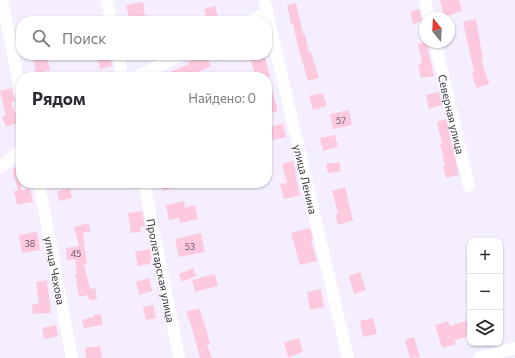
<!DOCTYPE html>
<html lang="ru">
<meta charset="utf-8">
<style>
:root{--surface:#fff;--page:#f7f7f7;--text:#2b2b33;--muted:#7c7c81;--line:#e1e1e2}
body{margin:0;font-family:Commissioner,sans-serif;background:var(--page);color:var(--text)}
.controls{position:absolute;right:12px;bottom:12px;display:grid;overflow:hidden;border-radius:8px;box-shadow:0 1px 3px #0004}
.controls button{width:36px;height:36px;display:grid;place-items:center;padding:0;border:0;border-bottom:1px solid var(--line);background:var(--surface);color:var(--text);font:20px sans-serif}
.compass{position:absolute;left:419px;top:12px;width:36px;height:36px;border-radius:50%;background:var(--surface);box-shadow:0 1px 3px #0004;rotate:342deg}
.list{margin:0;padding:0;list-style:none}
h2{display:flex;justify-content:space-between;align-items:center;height:52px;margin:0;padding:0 16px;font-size:17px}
h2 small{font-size:13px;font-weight:400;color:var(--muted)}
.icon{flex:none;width:22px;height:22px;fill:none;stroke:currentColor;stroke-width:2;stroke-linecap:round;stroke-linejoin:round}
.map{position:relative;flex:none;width:515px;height:358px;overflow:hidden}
.search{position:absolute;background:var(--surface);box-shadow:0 1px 3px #0004;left:16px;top:16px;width:256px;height:44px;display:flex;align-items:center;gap:10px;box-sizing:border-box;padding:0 14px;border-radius:16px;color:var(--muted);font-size:15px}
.panel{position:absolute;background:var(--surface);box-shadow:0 1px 3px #0004;left:16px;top:72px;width:256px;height:116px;border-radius:16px}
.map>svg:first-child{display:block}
.building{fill:#fdc9df}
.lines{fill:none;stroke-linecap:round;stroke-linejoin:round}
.minor{stroke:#fff;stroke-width:12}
.labels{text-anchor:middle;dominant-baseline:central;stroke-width:4;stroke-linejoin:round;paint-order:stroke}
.number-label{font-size:9px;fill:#685866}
.street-label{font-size:11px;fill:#37333e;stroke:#fff}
</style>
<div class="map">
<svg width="515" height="358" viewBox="0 0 515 358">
<rect width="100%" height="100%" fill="#f4eeff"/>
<path class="building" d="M440,0H459L462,11L444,17Z
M143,2L145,16L129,18L126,5Z
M296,3L303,34H305L309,53L311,52L319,78L308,81L297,43L293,23L291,24L287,5Z
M215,6L219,21H208L204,9Z
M419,9L423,21L413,24L410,12Z
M476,19L483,59H481L489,84L476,88L472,73L474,72L463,22Z
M426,42L434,76L421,78L418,64L422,63L418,44Z
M204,55H206L211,66L188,77H158L189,64L188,62Z
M259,55H264L270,77H256L250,58Z
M47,56L50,70L36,73L33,59Z
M110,56L112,66L100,69L98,59Z
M267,80H269L278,111L267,114Z
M12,88L15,101L11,102L19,122L6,127L2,117L6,115L0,91Z
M439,92L442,105L429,109L426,95Z
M323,93L327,106L313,110L309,96Z
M349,110L352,125L333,129L330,114Z
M446,119L459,175L446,178L443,166H445L440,144H442L437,122Z
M283,124L286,137L273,140L270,127Z
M335,135L338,147L323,151L320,138Z
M293,161L296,172L295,173L300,195L284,199L280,184L287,183L282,164Z
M339,162L341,171L328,173L326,164Z
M21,167V190L30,188L33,202L17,205L14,191L18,190L12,169Z
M160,183H182V184L163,191Z
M345,187L353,220L338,225L335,214L338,213L332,191Z
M70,188L72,198L59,201L57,191Z
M184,201L185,208L195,205L198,219L180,223L179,218L169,220L166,205Z
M142,211L145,226L140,227L141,232L131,233L128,213Z
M88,223L91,231L83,233L87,264H84L90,289L95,288L97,299L89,300L88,295L79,297L75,274H77L75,259L67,260L66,248L79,246L74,227Z
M310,228L313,240H311L317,261L300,265L291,233Z
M37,232L40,250L22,253L19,235Z
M201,233L205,252L179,257L175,239Z
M150,249L152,260H150V264L138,266L135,252Z
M193,268L196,276L182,282L179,274Z
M360,272L366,290L354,294L349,276Z
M215,274L218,286L195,292L192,280Z
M149,278L152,291L139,295L136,282Z
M47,280L51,313L33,314L32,304H39L36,282Z
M321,289L324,307L310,310L307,292Z
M153,305L156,318L146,320L143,307Z
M199,308L206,328L210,344H207L212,358H200L192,328L186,312Z
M101,314L103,325L84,328L82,320L94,317L93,315Z
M373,318L377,334L363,337L360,321Z
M469,320L470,336L455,340L456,344L442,348L435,325L448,321L450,326Z
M56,325L58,336L44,339L42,328Z
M414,337L420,357L410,358L405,340Z
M299,338L303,352L288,357L284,342Z
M100,346L102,358H86L85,348Z"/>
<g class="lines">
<g class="minor">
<path d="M2,0L21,94"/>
<path d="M107,0L111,21"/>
<path id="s1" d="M264,0L348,358"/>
<path d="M425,0L429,18"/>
<path d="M250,21L268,12"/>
<path id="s2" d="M435,42L469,186"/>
<path d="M118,55L122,77"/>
<path d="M136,77L181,55"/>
<path d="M0,167L21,151"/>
<path id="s3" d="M39,183L72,358"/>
<path id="s4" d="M144,183L179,358"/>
<path d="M479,358L515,348"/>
</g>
</g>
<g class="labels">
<g class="number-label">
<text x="341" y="120">57</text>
<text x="30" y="243">38</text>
<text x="190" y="246">53</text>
<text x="76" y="253">45</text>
</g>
<g class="street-label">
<text stroke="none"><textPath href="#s2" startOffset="74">Северная улица</textPath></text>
<text stroke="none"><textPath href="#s1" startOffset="184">улица Ленина</textPath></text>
<text stroke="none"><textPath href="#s3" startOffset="89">улица Чехова</textPath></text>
<text stroke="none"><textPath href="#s4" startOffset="89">Пролетарская улица</textPath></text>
</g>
</g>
</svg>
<div class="controls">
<button>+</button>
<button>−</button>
<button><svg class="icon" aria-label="layers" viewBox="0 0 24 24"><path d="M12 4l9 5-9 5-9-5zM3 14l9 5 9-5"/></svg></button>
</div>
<svg class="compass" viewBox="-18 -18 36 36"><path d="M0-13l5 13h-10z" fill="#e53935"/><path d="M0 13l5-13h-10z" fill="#7c7c81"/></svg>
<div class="search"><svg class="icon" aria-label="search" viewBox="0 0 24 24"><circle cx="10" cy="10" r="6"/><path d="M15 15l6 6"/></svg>Поиск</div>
<section class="panel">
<h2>Рядом<small>Найдено: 0</small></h2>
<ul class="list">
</ul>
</section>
</div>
